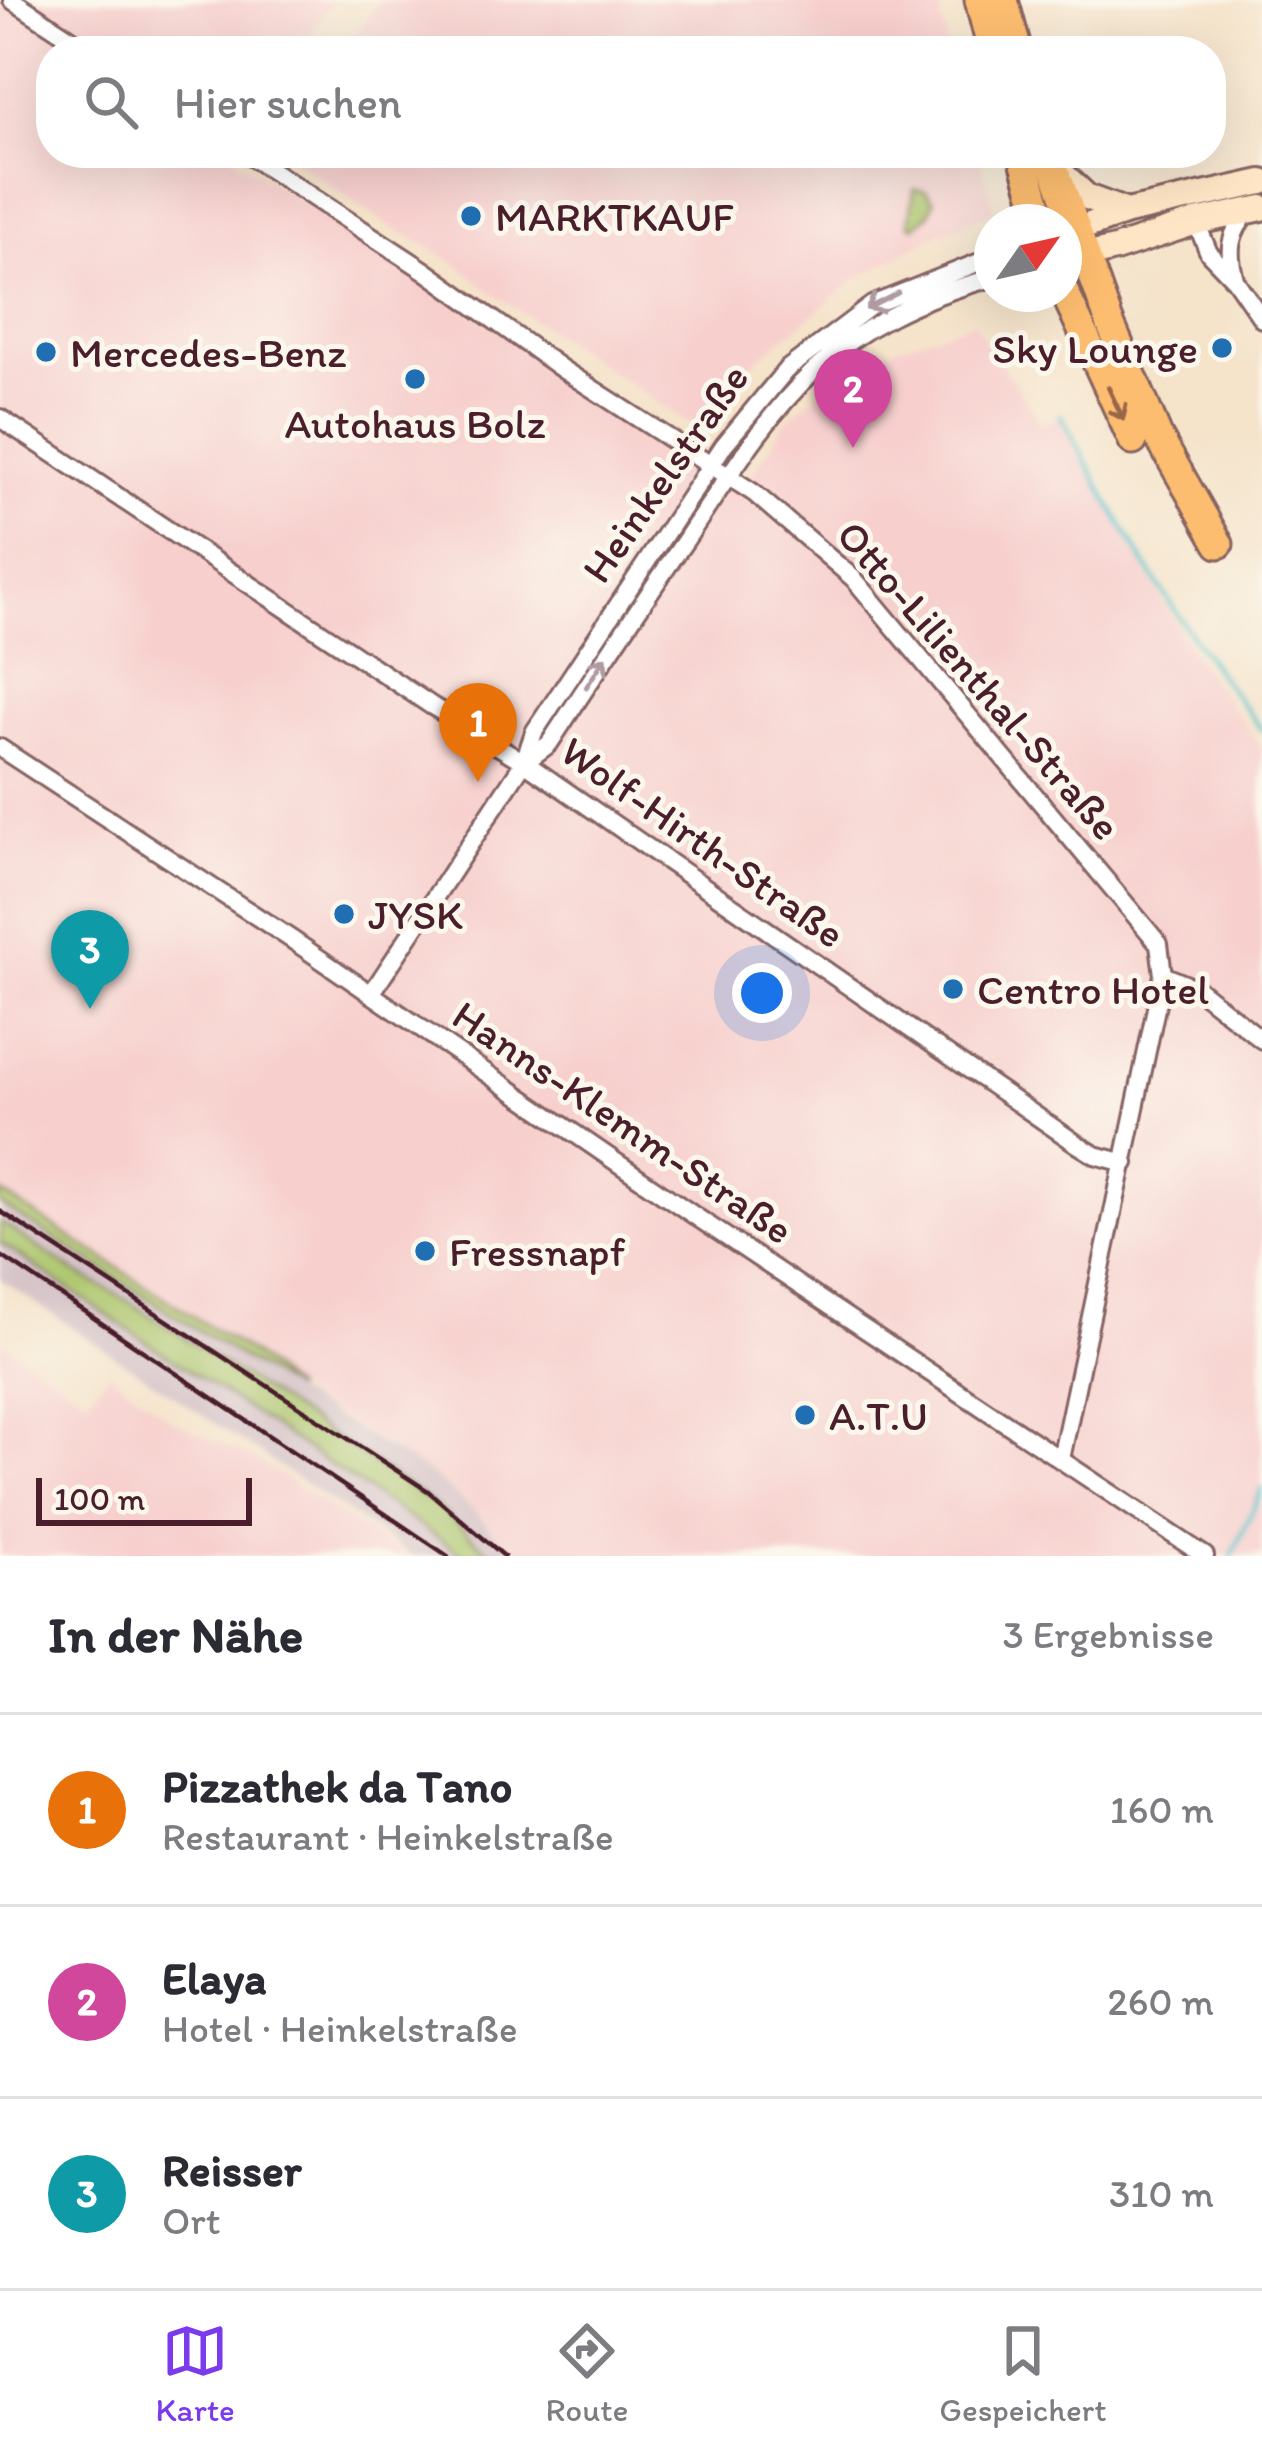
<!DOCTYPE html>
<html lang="de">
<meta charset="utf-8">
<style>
:root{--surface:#fff;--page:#f2f2f3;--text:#2b2b33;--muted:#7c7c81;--line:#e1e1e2;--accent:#7c3aed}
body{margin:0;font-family:Itim,sans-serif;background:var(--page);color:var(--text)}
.compass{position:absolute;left:974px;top:204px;width:108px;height:108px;border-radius:50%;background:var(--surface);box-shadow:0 12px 48px #0002;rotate:56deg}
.scale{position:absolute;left:36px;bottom:30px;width:216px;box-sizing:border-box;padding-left:12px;border:6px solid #4a1f2b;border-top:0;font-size:33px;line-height:42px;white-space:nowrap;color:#4a1f2b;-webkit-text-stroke:9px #fbf7ec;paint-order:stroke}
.you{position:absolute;left:762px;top:993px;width:42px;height:42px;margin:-30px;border:9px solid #fff;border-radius:50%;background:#1a73e8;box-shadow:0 0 0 18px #1a73e833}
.badge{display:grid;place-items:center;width:78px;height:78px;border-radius:50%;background:var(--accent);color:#fff;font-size:39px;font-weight:700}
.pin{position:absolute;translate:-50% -99px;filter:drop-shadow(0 3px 6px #0008)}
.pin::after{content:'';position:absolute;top:63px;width:42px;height:36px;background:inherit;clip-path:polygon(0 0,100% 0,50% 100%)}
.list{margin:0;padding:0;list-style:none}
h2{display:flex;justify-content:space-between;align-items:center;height:156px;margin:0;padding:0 48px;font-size:51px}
h2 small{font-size:39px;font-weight:400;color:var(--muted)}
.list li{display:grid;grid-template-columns:78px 1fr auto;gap:36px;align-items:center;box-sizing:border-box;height:192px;padding:0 48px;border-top:3px solid var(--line)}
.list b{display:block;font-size:45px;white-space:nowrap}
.list p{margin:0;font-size:39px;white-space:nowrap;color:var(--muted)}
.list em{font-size:39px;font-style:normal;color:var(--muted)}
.icon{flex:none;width:66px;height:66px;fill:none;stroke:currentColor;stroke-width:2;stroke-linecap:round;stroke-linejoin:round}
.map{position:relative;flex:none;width:1262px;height:1556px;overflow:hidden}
.search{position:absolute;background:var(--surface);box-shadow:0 12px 48px #0002;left:36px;right:36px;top:36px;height:132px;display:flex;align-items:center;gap:30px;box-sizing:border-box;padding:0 42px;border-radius:48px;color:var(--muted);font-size:45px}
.sheet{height:732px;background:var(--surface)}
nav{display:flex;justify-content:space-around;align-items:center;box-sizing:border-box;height:168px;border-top:3px solid var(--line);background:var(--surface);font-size:33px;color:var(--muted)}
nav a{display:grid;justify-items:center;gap:6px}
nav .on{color:var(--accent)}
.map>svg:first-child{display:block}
.built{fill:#f7d0ce}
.industrial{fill:#d2bec4}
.green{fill:#aac46a;stroke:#7a724a;stroke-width:3}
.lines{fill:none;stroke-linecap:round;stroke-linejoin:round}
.stream{stroke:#56c3cc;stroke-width:4.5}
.street-casing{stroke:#866463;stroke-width:22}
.secondary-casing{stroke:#866463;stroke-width:30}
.primary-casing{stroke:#866463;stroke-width:33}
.street{stroke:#fff;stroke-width:16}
.secondary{stroke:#fee5c5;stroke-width:24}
.primary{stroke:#fcbd6f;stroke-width:27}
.rail{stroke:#4a1f2b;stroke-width:4.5}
.oneway{stroke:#ae9aa0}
.oneway2{stroke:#9a664a}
.poi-dot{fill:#1f6fb2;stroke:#fbf7ec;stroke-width:4.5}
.labels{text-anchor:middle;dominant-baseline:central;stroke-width:10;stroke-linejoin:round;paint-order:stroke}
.poi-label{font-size:42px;fill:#4a1f2b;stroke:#fbf7ec;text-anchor:start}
.street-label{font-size:42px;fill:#4a1f2b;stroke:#fbf7ec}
</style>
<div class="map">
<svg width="1262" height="1556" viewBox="0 0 1262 1556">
<rect width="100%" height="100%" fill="#fbf7ec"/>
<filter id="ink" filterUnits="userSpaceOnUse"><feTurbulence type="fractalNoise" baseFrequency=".00833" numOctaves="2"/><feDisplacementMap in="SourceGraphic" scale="24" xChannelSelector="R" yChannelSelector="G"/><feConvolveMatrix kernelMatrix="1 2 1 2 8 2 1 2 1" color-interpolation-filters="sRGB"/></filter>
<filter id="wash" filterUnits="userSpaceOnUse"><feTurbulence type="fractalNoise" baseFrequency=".004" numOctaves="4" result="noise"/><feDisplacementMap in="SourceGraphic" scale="48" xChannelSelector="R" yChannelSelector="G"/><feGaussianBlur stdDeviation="2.7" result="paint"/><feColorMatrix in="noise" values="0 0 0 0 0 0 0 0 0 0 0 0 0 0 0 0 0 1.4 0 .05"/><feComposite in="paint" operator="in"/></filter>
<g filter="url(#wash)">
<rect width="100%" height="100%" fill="#f5e3ca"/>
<path class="built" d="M0,0H333L300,51H51V153H234L233,157L494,328L671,453L739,495L787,420L828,384L880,353L973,322L1042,425L1058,416L1194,656L1262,748V1556H516L475,1512L423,1469L294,1389L253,1353L0,1191Z
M380,0H937L949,51H345Z
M285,153H978L995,211L933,236L856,279L755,361L697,429L488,290L455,262L381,221Z
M0,1341L87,1399L109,1372L173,1421L263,1464L405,1556H0Z"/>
<path class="industrial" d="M0,1204L291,1391L423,1469L475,1512L516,1556H494L433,1503L133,1304L72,1270L0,1222Z
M0,1243L465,1556H412L0,1279Z"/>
<path class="green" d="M914,189L926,191L934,201L929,214L914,227L909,224Z
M0,1192L252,1354L294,1391L0,1204Z
M0,1222L72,1270L133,1304L433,1503L494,1556H465L0,1243Z"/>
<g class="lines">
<path class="stream" d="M1061,415C1119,525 1183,633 1262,730
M1232,1556L1262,1489"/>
</g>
</g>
<g filter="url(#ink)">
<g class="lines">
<defs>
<path id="street" d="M12,0L90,51
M245,153L424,270L562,369L754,493L854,579L1159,944L1163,975L1199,990L1262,1040
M1196,222L1209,253L1235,280L1262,319
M1235,279C1227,251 1229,233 1249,211
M0,418L432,706L524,762L1077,1144L1095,1155L1125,1163
M0,748L291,939L695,1216L1205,1556
M525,762L549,744C594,675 640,606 687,538C777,403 824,323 992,278
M371,994L524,762L534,732L724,445L786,370L872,305L992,257
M1061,1459L1163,975"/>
<path id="secondary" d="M1055,167L1087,197L1127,212
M1064,234L1127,212L1262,182
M1064,261L1115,249L1196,222L1262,208"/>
<path id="primary" d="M979,0L992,51
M1004,0L1018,51
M1022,153L1042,222
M1049,153L1109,321L1158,436L1219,544
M1064,291L1133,441"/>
</defs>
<use href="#street" class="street-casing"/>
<use href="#secondary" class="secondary-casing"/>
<use href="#primary" class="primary-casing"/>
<use href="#street" class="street"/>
<use href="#secondary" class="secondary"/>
<use href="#primary" class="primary"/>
<path class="rail" d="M0,1211L428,1491L504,1556
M0,1255L448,1556"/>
</g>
<defs><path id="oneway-shaft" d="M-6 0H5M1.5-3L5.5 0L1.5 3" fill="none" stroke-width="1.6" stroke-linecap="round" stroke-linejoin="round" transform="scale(3)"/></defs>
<g class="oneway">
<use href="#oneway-shaft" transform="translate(882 301) rotate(153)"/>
<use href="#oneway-shaft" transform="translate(596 672) rotate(-57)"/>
</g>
<use class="oneway2" href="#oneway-shaft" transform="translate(1116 404) rotate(65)"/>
</g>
<g class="poi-dot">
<circle cx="471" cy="216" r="12"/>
<circle cx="1222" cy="348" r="12"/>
<circle cx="46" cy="352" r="12"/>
<circle cx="415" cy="379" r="12"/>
<circle cx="344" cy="914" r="12"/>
<circle cx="953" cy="989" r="12"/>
<circle cx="425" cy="1251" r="12"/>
<circle cx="805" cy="1415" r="12"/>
</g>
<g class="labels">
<g class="poi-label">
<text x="495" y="216">MARKTKAUF</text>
<text x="1198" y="348" text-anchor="end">Sky Lounge</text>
<text x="70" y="352">Mercedes-Benz</text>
<text x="415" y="423" text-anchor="middle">Autohaus Bolz</text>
<text x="368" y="914">JYSK</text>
<text x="977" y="989">Centro Hotel</text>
<text x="449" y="1251">Fressnapf</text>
<text x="829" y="1415">A.T.U</text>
</g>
<g class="street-label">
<text transform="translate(665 473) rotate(-55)">Heinkelstraße</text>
<text transform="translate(979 680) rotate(49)">Otto-Lilienthal-Straße</text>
<text transform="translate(703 842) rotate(35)">Wolf-Hirth-Straße</text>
<text transform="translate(623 1122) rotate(34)">Hanns-Klemm-Straße</text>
</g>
</g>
</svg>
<svg class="compass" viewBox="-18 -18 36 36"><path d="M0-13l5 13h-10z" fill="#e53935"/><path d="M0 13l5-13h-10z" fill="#7c7c81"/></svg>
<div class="scale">100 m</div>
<div class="you"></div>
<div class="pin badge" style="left:478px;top:782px;background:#e8710a">1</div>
<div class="pin badge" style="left:853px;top:448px;background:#d1479c">2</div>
<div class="pin badge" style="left:90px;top:1009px;background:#0f9aa8">3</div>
<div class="search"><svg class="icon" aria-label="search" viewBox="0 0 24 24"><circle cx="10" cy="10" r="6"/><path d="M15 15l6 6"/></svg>Hier suchen</div>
</div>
<section class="sheet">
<h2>In der Nähe<small>3 Ergebnisse</small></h2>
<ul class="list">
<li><span class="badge" style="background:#e8710a">1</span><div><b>Pizzathek da Tano</b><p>Restaurant · Heinkelstraße</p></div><em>160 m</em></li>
<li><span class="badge" style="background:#d1479c">2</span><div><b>Elaya</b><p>Hotel · Heinkelstraße</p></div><em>260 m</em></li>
<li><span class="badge" style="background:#0f9aa8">3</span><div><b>Reisser</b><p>Ort</p></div><em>310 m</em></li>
</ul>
</section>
<nav>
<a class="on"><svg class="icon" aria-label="map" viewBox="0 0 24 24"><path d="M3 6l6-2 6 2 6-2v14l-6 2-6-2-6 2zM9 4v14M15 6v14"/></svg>Karte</a>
<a><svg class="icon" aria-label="directions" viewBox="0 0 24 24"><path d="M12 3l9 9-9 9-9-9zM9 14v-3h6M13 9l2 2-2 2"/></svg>Route</a>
<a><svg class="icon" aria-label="saved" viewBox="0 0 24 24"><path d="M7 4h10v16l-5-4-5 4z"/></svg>Gespeichert</a>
</nav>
